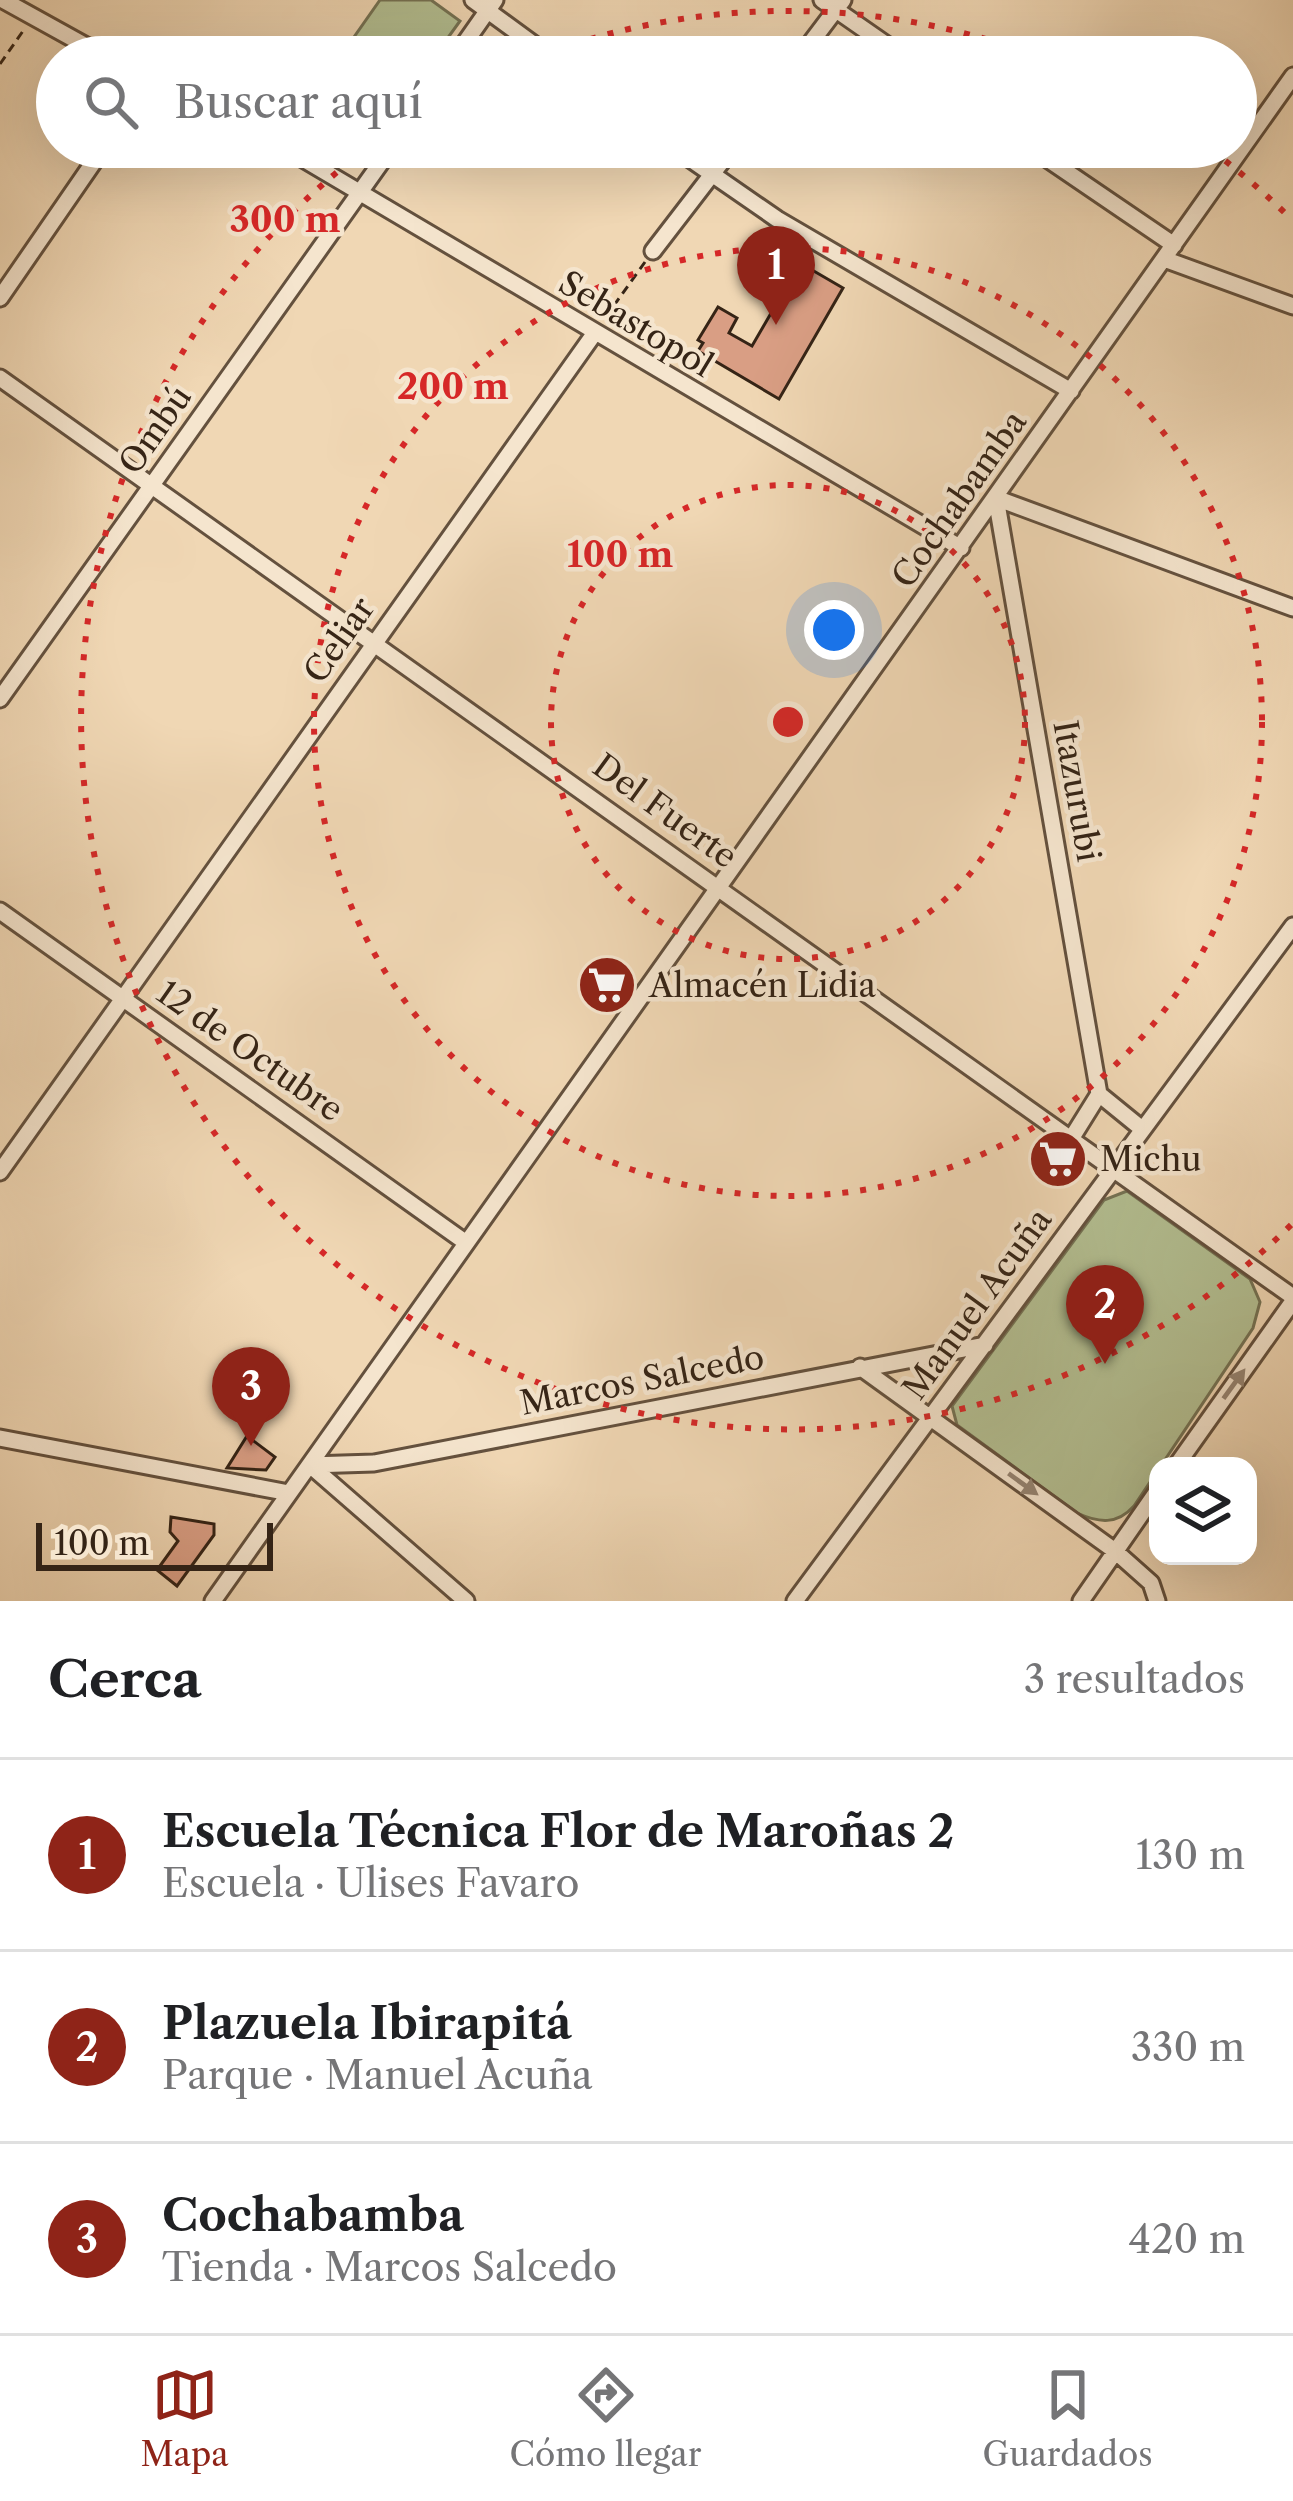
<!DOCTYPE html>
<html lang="es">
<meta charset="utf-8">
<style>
:root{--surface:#fff;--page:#f6f6f6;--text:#202124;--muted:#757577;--line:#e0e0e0;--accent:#8f2418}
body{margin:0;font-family:"Libre Caslon Text",serif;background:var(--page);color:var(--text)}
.controls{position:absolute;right:36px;bottom:36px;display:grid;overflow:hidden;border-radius:24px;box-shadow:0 12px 48px #0002}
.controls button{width:108px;height:108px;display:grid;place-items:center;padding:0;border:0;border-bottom:3px solid var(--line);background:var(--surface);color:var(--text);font:60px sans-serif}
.scale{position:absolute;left:36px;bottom:30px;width:237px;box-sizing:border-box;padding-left:12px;border:6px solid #352416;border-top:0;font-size:33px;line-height:42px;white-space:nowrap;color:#352416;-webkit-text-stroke:9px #f5e5ce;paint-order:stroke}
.you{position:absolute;left:834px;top:630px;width:42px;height:42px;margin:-30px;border:9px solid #fff;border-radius:50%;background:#1a73e8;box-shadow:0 0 0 18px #1a73e833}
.badge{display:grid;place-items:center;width:78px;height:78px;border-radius:50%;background:var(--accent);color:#fff;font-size:39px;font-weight:700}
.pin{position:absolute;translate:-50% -99px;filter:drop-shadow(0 3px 6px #0008)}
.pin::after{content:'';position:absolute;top:63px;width:42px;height:36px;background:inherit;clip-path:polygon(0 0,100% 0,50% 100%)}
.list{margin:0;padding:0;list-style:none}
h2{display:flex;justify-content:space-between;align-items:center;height:156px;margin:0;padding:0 48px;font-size:51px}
h2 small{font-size:39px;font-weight:400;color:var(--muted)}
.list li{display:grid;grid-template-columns:78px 1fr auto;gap:36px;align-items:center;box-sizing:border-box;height:192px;padding:0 48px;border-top:3px solid var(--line)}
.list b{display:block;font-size:45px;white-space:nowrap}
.list p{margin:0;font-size:39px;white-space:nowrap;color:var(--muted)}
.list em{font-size:39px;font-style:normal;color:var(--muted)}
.icon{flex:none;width:66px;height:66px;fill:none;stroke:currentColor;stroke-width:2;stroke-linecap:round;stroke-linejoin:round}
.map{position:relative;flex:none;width:1293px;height:1601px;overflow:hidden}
.search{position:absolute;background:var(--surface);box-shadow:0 12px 48px #0002;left:36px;right:36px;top:36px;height:132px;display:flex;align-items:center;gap:30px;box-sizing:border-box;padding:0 42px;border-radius:66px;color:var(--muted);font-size:45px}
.sheet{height:732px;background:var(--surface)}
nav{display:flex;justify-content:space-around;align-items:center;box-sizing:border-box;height:168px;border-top:3px solid var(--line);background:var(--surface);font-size:33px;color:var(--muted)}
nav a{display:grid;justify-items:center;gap:6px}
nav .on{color:var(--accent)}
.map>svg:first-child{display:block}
.green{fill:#b3bf92;stroke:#747254;stroke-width:3}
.building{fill:#d99e84;stroke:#352416;stroke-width:3}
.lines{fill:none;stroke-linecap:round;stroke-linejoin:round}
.street-casing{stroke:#64513e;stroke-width:21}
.path{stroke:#352416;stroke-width:3;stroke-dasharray:9 6;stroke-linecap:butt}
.street{stroke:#f5e5ce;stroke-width:15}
.oneway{fill:#958472}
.ring{fill:none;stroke:#d62828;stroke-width:6;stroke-dasharray:6 12}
.labels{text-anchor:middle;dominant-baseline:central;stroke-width:9;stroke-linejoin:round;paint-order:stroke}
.street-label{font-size:33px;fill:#352416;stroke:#f5e5ce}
.poi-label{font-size:33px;fill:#352416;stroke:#f5e5ce;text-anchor:start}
.centre{fill:#d62828;stroke:#f5e5ce;stroke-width:6}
.ring-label{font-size:36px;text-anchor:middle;font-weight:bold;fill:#d62828;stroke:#f5e5ce;stroke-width:9;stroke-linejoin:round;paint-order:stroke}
</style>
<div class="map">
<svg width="1293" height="1601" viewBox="0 0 1293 1601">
<rect width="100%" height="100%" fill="#f0d7b4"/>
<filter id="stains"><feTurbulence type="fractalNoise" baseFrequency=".00167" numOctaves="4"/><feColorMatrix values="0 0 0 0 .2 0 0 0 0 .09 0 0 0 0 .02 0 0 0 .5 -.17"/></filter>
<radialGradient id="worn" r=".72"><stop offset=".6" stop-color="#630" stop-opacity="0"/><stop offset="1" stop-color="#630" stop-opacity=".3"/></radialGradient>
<path class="green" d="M380,0H431L460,21L434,57H340Z
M1127,1191L1250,1279L1260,1302L1253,1328L1134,1506C1117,1525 1099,1523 1077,1513L957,1425L952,1406L1104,1200Z"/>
<path class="building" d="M800,263L843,288L779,399L698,351L703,343L698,340L718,307L737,318L729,333L752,346Z
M247,1436L275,1457L266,1470L227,1468Z
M171,1517L214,1524V1535L177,1586L157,1570L178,1541L170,1532Z"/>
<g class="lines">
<defs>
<path id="street" d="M3,0L106,57
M473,0L551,57
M822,0L904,57
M455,57L495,0
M800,57L843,0
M283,147L961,548
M673,147L777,219L1071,391
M1030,147L1174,245
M653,251L733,147
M1164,259L1293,306
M0,298L104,147
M0,378L1293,1297
M996,498L1099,1094L1142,1129
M996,498L1293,608
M0,699L392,147
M0,911L465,1242
M1071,1139L1099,1094
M0,1172L594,334
M860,1367L1115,1551L1151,1583L1157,1601
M0,1438L289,1493
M310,1465L374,1463L985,1345
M310,1465L466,1601
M1176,1466L1293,1301
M213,1601L1293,76
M795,1601L1293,926
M1081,1601L1158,1490"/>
</defs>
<use href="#street" class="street-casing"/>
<path class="path" d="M0,64L23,31
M605,318L645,262"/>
<use href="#street" class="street"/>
</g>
<defs><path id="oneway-solid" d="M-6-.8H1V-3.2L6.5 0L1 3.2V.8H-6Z" transform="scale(3)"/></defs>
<g class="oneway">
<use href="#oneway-solid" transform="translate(1234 1384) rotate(-54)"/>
<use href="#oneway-solid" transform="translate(1023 1484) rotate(36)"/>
</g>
<g class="ring">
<circle cx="788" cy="722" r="237"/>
<circle cx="788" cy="722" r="474"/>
<path d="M1291 1225A711 711 0 1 1 365 150M539 56A711 711 0 0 1 1037 56M1211 150A711 711 0 0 1 1291 219"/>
</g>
<defs>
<symbol id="supermarket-disc" viewBox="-11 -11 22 22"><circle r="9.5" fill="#8f2418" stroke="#f5e5ce"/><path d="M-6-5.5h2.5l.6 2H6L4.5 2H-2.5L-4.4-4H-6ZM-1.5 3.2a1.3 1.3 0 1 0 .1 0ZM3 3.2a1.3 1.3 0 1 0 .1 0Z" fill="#fff"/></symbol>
</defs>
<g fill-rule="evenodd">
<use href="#supermarket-disc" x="574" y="952" width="66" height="66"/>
<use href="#supermarket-disc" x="1025" y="1126" width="66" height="66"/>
</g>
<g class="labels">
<g class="street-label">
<text transform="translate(636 324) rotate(31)">Sebastopol</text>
<text transform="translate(155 430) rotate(-55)">Ombú</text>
<text transform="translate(959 499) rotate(-55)">Cochabamba</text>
<text transform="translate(339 640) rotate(-55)">Celiar</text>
<text transform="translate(1077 791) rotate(80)">Itazurubi</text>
<text transform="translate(665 811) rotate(36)">Del Fuerte</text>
<text transform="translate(250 1051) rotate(35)">12 de Octubre</text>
<text transform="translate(977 1304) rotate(-54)">Manuel Acuña</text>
<text transform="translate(642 1380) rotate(-11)">Marcos Salcedo</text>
</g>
<g class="poi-label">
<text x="649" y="985">Almacén Lidia</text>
<text x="1100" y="1159">Michu</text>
</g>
</g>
<circle cx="788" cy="722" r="18" class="centre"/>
<g class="ring-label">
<text x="285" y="232">300 m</text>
<text x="453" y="399">200 m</text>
<text x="620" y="567">100 m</text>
</g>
<rect width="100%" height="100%" filter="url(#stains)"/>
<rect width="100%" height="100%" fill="url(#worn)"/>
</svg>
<div class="controls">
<button><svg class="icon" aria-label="layers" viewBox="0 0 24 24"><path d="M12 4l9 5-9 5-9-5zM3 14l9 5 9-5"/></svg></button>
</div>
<div class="scale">100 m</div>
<div class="you"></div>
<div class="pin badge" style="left:776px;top:325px">1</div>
<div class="pin badge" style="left:1105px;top:1364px">2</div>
<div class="pin badge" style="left:251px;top:1446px">3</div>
<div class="search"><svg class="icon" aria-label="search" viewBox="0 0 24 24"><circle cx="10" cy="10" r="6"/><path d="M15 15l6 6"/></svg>Buscar aquí</div>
</div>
<section class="sheet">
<h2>Cerca<small>3 resultados</small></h2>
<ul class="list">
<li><span class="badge">1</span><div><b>Escuela Técnica Flor de Maroñas 2</b><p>Escuela · Ulises Favaro</p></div><em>130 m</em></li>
<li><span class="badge">2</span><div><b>Plazuela Ibirapitá</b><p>Parque · Manuel Acuña</p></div><em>330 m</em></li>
<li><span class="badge">3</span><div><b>Cochabamba</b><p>Tienda · Marcos Salcedo</p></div><em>420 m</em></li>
</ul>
</section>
<nav>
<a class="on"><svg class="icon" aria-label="map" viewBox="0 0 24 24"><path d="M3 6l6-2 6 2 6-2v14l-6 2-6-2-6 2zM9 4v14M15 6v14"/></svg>Mapa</a>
<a><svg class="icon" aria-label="directions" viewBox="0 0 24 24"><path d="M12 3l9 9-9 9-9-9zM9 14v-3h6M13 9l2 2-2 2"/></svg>Cómo llegar</a>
<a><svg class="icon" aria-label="saved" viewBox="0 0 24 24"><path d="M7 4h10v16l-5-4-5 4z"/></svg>Guardados</a>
</nav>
